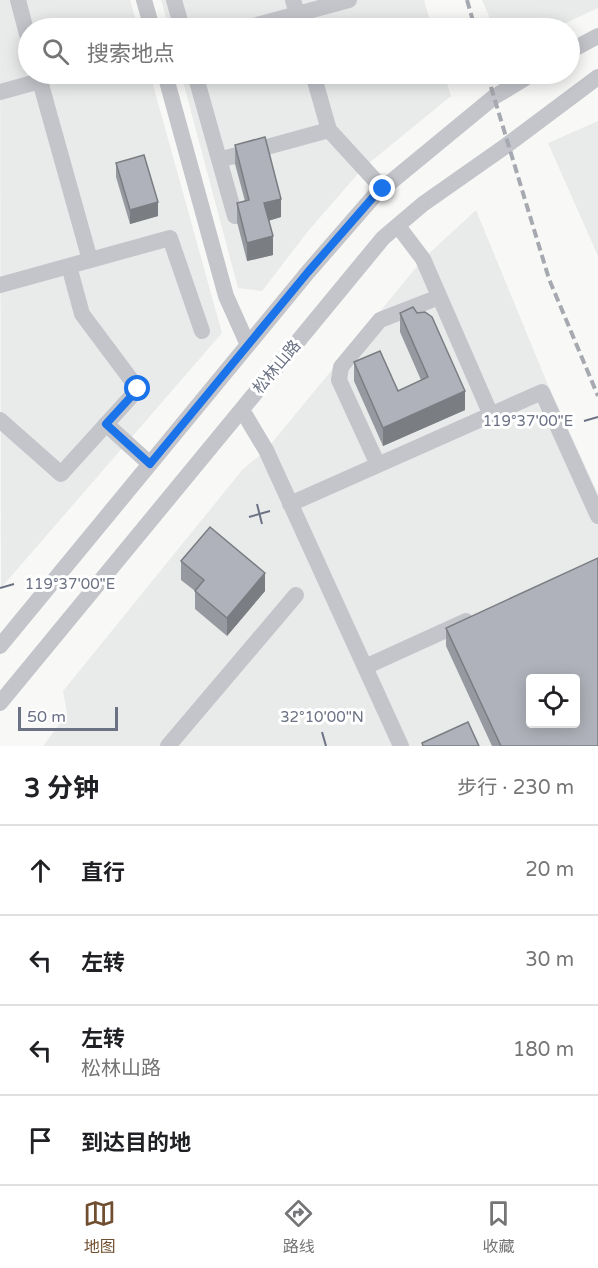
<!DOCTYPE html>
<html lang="zh">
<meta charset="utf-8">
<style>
:root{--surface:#fff;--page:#f2f2f2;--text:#202124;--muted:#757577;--line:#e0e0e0;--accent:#704f30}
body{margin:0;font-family:"Varela Round","Noto Sans SC",sans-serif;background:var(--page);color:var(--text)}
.controls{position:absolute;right:18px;bottom:18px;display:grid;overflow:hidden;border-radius:6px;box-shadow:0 3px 15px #0003}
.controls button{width:54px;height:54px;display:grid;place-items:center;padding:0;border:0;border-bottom:2px solid var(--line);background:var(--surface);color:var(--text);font:30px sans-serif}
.scale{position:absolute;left:18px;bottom:15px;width:100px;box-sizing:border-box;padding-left:6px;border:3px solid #6b7284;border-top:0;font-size:16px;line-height:21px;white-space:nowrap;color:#6b7284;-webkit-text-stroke:4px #fff;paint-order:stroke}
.stop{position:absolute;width:18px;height:18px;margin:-14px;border:4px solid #1a73e8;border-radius:50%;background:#fff}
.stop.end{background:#1a73e8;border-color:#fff;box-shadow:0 2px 6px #0008}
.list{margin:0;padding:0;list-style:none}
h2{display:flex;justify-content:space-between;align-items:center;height:78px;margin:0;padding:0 24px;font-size:26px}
h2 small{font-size:20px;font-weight:400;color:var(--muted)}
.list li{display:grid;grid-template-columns:39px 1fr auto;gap:18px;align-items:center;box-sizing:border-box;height:90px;padding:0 24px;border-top:2px solid var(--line)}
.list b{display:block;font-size:22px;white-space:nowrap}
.list p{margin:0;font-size:20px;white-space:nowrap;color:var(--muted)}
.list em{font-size:20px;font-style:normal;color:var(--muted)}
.icon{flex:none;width:33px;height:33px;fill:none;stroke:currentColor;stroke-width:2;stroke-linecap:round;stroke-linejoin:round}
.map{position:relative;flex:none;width:598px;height:746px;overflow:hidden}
.search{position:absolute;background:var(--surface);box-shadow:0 3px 15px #0003;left:18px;right:18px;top:18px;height:66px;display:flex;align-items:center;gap:15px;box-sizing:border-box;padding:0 21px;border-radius:33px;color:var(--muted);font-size:22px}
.sheet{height:438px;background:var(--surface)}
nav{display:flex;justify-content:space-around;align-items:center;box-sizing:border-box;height:84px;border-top:2px solid var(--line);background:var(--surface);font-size:16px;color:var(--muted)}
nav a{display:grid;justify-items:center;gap:3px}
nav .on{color:var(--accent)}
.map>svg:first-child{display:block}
.built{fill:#e9eaea;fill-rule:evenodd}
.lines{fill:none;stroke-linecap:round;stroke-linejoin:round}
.minor{stroke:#c3c5ca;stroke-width:16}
.rail{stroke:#a7a9b0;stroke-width:4;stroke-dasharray:9 4.5;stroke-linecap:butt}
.wall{fill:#9699a0}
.shaded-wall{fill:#7a7d82}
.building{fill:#afb2ba;stroke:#7a7d82;stroke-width:1.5;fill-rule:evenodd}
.route{stroke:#1a73e8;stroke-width:8}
.ticks{fill:none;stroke:#6b7284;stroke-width:2}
.labels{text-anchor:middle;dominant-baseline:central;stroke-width:6;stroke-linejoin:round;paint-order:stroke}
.street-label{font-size:16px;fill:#6b7284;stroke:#fff}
.ticks-label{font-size:15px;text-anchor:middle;fill:#6b7284;stroke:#fff;stroke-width:6;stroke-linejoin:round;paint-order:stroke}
</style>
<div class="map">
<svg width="598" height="746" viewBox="0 0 598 746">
<rect width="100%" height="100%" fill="#f8f9f7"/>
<path class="built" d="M0,0H130L138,28H28V74H150L222,333L1,588Z
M161,0H424L432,28H169Z
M482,0H598V8L555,28H494Z
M181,74H444L451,96L363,168L309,230L262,291L238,288Z
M598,121V256L548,143Z
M476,210L548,385L598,494V746H43L67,714L63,691L243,469L266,450L423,259ZM530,678H576V724H530Z"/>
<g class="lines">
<path class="minor" d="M18,0L28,38
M144,0L152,28
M174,0L182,28
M293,0L301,28
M246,28L349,0
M570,51L598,36
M38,74L90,260
M165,74L226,296L248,345
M195,74L235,216
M313,74L329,130L383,189
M0,92L40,81
M219,160L329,130
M398,226L423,259L491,415
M0,285L170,238L202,331
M242,410L266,450L401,746
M0,420L61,474L138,389L82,314L69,266
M106,424L150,464
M378,465L339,380L341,367L380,320L439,297
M290,504L542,392L598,516
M0,646L308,272L375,195L494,97L532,74
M365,667L466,621
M0,703L383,238L423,204L507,145L598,77
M168,746L296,595"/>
<path class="rail" d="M467,0L475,28
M487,74L549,279L598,396"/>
</g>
<path class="wall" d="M235,145L281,217L268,221L273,255L247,261L237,222V203L245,201L235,164Z
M116,163L158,216L130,224L116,177Z
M400,313L465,410L383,446L354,381V362L398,391L421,380L400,332Z
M181,561L265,591L227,636L195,609V591L181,580Z
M446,628L598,746H492L446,646Z"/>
<path class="shaded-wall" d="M281,199V217L264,222V203Z
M158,202V216L130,224V210Z
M273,236V255L247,261V243Z
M465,391V410L383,446V428Z
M265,573V591L227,636V618Z"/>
<path class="building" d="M265,137L281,199L264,203L273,236L247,243L237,203L249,200L235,145Z
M144,155L158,202L130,210L116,163Z
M413,307L417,313L425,312L432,317L465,391L383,428L354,362L380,351L398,391L428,377L400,313Z
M210,527L265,573L227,618L195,591L204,580L181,561Z
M598,558V746H501L446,628ZM531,678H576V723H531Z
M468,722L479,746H423L422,743Z"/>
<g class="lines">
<path class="route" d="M138,389L106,424L150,464L308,272L375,195L383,189"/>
</g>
<path class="ticks" d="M584,421L598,417M257,504L262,524M249,517L270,511M0,588L14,584M322,732L326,746"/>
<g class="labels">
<g class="street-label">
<text transform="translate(277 367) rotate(-50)">松林山路</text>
</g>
</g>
<g class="ticks-label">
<text x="528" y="426">119°37'00"E</text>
<text x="70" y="589">119°37'00"E</text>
<text x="322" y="722">32°10'00"N</text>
</g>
</svg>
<div class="controls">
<button><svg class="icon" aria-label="locate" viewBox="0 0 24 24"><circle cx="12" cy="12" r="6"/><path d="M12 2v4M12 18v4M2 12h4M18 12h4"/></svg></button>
</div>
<div class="scale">50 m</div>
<div class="stop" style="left:138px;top:389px"></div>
<div class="stop end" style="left:383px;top:189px"></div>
<div class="search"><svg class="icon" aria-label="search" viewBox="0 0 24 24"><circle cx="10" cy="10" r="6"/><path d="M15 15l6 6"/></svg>搜索地点</div>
</div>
<section class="sheet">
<h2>3 分钟<small>步行 · 230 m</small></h2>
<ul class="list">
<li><svg class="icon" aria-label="ahead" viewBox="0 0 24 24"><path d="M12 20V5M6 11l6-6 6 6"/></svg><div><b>直行</b></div><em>20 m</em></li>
<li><svg class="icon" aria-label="left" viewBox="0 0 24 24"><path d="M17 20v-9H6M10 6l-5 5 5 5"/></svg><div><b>左转</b></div><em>30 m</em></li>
<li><svg class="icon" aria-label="left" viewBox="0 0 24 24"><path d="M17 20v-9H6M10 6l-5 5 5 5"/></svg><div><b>左转</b><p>松林山路</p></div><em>180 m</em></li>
<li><svg class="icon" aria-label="arrive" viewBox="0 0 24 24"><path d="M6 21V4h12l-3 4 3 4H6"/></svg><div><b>到达目的地</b></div></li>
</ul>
</section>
<nav>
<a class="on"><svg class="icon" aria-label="map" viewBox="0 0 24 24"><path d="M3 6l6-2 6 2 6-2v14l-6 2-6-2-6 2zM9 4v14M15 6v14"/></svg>地图</a>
<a><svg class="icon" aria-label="directions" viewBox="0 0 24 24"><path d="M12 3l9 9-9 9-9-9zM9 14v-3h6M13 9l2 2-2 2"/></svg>路线</a>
<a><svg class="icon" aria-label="saved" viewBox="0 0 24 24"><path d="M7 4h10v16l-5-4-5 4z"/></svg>收藏</a>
</nav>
